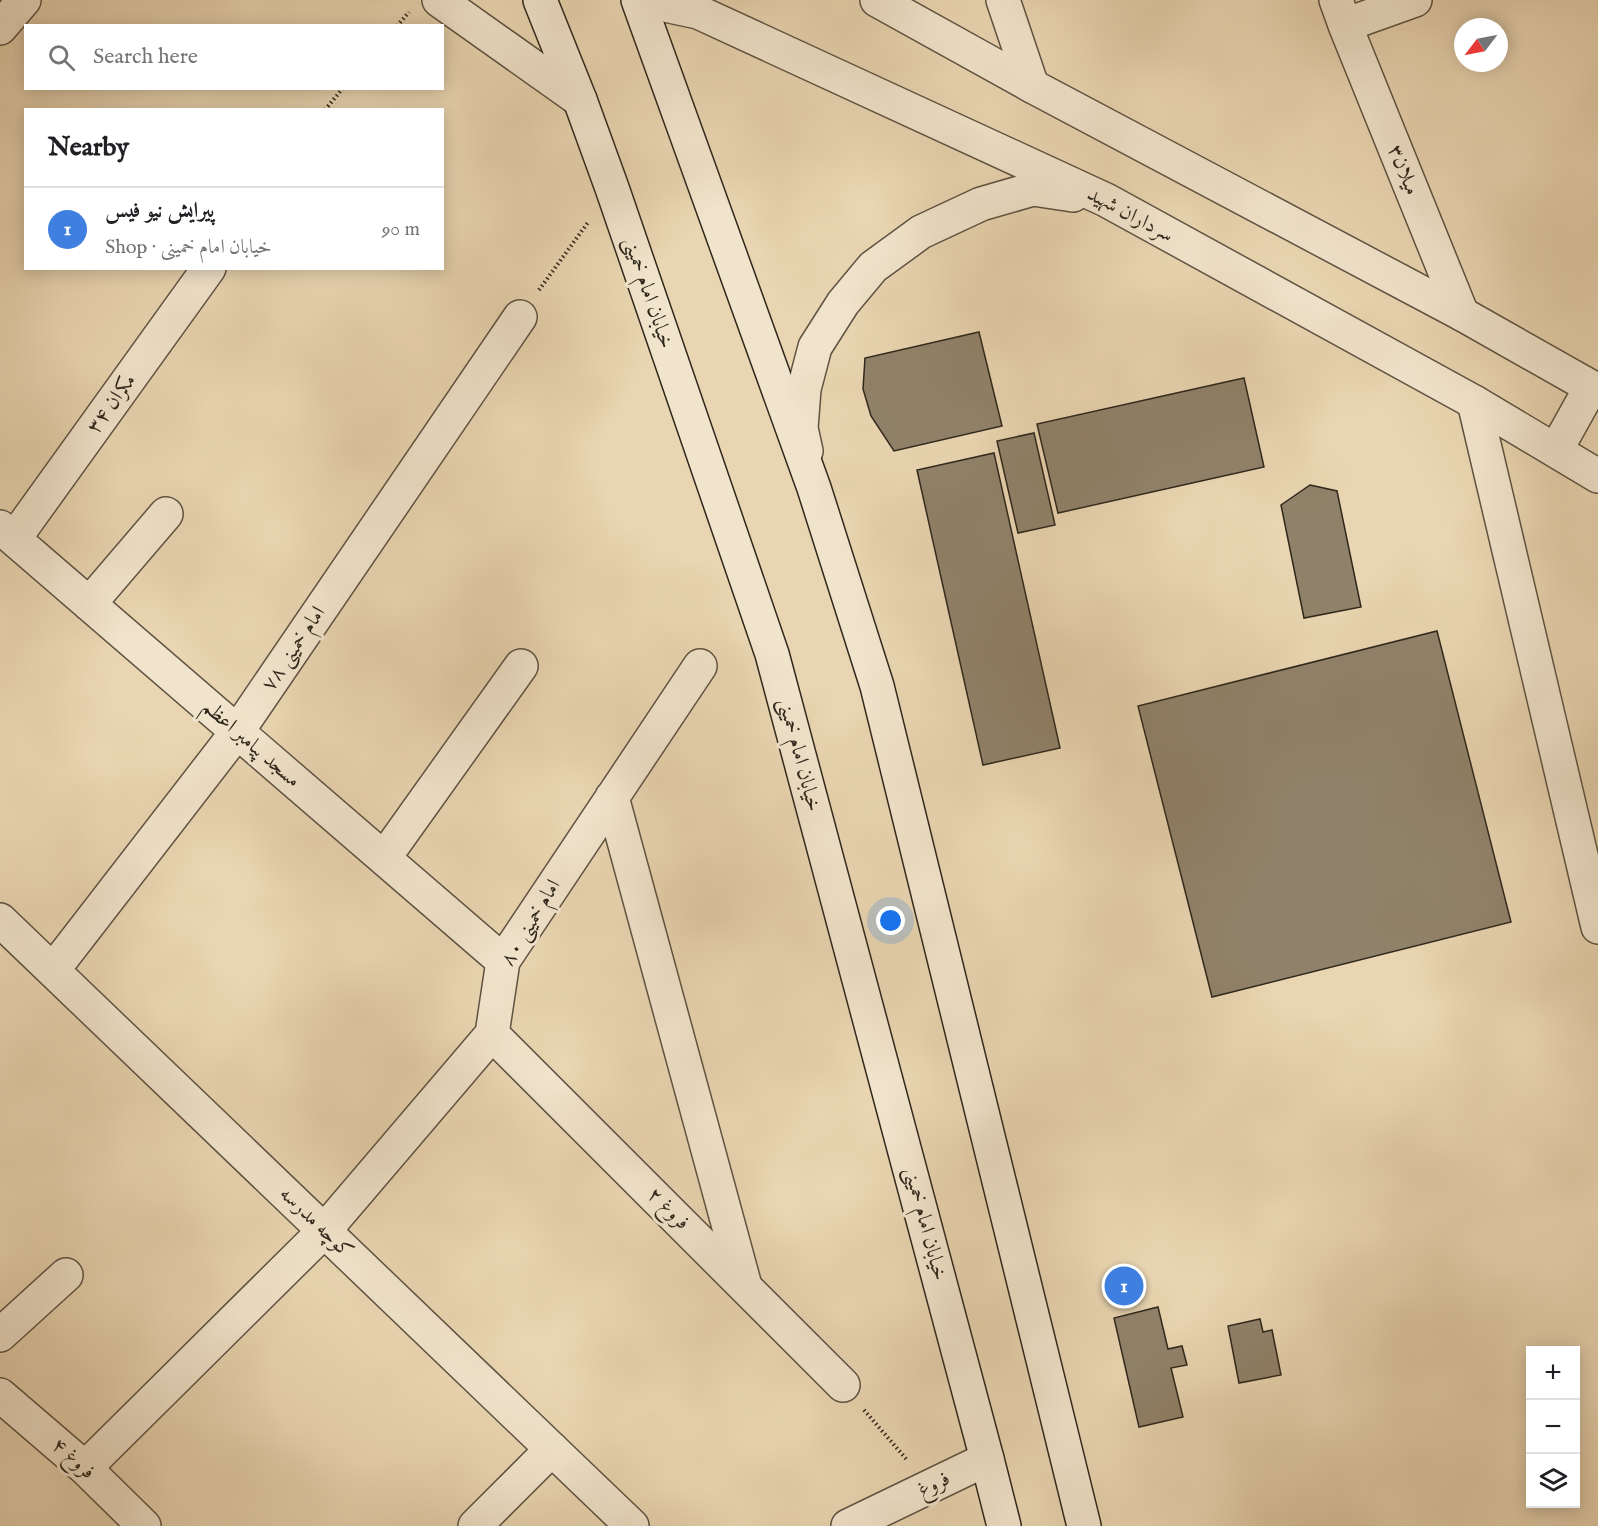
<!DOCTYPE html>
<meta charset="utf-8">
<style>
:root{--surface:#fff;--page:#f2f2f2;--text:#202124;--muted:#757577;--line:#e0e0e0;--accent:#2563eb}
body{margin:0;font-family:"IM FELL English",Amiri,serif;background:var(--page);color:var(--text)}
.controls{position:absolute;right:18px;bottom:18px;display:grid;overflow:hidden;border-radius:0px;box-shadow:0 3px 15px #0003}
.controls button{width:54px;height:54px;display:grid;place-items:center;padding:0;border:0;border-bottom:2px solid var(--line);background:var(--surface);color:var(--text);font:30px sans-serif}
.compass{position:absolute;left:1454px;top:18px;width:54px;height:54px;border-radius:50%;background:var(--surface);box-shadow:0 3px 15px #0003;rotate:238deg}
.you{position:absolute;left:891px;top:921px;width:21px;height:21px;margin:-15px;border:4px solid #fff;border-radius:50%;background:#1a73e8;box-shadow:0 0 0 9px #1a73e833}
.badge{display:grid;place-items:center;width:39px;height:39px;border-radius:50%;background:var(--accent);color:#fff;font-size:20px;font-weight:700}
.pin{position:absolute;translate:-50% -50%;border:3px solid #fff;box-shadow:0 2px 6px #0006}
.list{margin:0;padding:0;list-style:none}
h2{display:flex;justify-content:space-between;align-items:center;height:78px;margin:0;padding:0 24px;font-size:26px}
h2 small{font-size:20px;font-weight:400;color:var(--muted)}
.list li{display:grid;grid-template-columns:39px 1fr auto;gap:18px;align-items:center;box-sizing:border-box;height:84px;padding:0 24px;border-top:2px solid var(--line)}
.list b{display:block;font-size:22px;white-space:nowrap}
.list p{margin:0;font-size:20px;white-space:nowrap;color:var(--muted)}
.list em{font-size:20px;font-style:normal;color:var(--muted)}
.icon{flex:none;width:33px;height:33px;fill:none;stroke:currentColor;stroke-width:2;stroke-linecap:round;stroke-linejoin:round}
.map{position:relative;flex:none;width:1598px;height:1526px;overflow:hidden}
.search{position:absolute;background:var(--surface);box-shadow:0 3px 15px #0003;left:24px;top:24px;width:420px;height:66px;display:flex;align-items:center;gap:15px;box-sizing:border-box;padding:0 21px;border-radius:0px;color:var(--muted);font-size:22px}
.panel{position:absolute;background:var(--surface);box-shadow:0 3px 15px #0003;left:24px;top:108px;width:420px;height:162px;border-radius:0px}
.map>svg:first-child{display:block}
.building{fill:#90826a;stroke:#2f281d;stroke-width:1.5}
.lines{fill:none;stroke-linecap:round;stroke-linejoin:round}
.minor-casing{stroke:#5e5342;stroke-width:36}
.tertiary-casing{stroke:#5e5342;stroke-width:36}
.secondary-casing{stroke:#2f281d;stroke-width:36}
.path{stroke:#2f281d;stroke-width:4;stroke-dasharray:1.5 3;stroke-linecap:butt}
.minor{stroke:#f1e4cc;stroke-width:33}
.tertiary{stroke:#f1e4cc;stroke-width:33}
.secondary{stroke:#f1e4cc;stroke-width:33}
.labels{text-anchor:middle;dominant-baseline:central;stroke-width:6;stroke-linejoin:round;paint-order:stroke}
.street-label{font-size:21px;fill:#2f281d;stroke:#f1e4cc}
</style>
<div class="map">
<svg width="1598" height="1526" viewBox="0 0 1598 1526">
<rect width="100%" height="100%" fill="#e9d5b1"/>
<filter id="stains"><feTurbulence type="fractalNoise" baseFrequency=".00333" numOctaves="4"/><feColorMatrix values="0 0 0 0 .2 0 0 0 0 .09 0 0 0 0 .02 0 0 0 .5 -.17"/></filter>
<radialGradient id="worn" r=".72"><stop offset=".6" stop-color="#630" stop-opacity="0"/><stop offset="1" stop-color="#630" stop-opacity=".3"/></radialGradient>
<path class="building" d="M979,332L1002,426L894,451L871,416L863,389L865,358Z
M1244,378L1264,467L1058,513L1037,424Z
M1034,433L1055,525L1018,533L997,441Z
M994,453L1060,748L983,765L917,470Z
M1310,485L1337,491L1361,607L1304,618L1281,505Z
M1437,631L1511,922L1212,997L1138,706Z
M1158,1307L1168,1349L1182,1346L1187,1365L1171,1368L1183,1417L1139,1427L1114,1318Z
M1260,1319L1263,1332L1272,1330L1281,1375L1239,1383L1228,1326Z"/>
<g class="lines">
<defs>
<path id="minor" d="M1003,0L1032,86
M1336,0L1345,25L1462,314
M1345,25L1415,0
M0,28L24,0
M1474,402L1598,927
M0,527L503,961
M14,539L209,268
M89,604L166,514
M612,797L745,1286
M384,858L521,666
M0,920L632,1526
M53,970L237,732L520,317
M492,1034L843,1385
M0,1335L66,1275
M0,1395L85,1468L144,1526
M85,1468L324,1231L492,1034L503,961L700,666
M475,1526L552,1449"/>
<path id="tertiary" d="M439,0L580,100
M641,0L698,12L1106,200L1474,402L1598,476
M877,0L1032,86L1462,314L1598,391
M1556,450L1591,387
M806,451L801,428L804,389L815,347L843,303L873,267L921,232L981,204L1033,189L1073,195
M848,1526L987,1459"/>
<path id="secondary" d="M540,0L580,100L612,188L772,654L987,1459L1004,1526
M638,0L814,488L877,686L1084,1526"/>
</defs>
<use href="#minor" class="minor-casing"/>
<use href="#tertiary" class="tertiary-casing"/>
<use href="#secondary" class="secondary-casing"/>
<path class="path" d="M397,26L409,12
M325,110L343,88
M539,290L589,221
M864,1410L908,1461"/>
<use href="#minor" class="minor"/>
<use href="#tertiary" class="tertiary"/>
<use href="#secondary" class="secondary"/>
</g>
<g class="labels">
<g class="street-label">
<text transform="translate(1403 170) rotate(68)">میلان۳</text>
<text transform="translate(1130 215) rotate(28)">سرداران شهید</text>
<text transform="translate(648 293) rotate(71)">خیابان امام خمینی</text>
<text transform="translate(112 404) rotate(-54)">مکران ۳۴</text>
<text transform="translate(294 649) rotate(-56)">امام خمینی ۷۸</text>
<text transform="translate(251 744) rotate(41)">مسجد پیامبر اعظم</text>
<text transform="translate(799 755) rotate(75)">خیابان امام خمینی</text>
<text transform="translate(531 923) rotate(-59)">امام خمینی ۸۰</text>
<text transform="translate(668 1209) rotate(45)">فروغ ۲</text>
<text transform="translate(316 1223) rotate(44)">کوچه مدرسه</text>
<text transform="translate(925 1224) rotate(75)">خیابان امام خمینی</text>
<text transform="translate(73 1459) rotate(42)">فروغ ۴</text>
<text transform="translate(934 1485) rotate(-26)">فروغ</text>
</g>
</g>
<rect width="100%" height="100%" filter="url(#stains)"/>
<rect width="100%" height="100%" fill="url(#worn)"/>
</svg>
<div class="controls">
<button>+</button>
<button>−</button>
<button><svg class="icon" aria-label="layers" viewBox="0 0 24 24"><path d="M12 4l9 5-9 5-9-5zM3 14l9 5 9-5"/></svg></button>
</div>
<svg class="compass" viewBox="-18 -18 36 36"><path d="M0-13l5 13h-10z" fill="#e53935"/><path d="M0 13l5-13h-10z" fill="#757577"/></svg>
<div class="you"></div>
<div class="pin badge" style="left:1124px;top:1286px;background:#3f7fe0">1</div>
<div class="search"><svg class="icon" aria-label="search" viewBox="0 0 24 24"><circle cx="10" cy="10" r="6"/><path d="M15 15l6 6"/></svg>Search here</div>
<section class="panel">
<h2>Nearby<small></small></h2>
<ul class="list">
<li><span class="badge" style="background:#3f7fe0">1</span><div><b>پیرایش نیو فیس</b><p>Shop · خیابان امام خمینی</p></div><em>90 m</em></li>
</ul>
</section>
</div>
